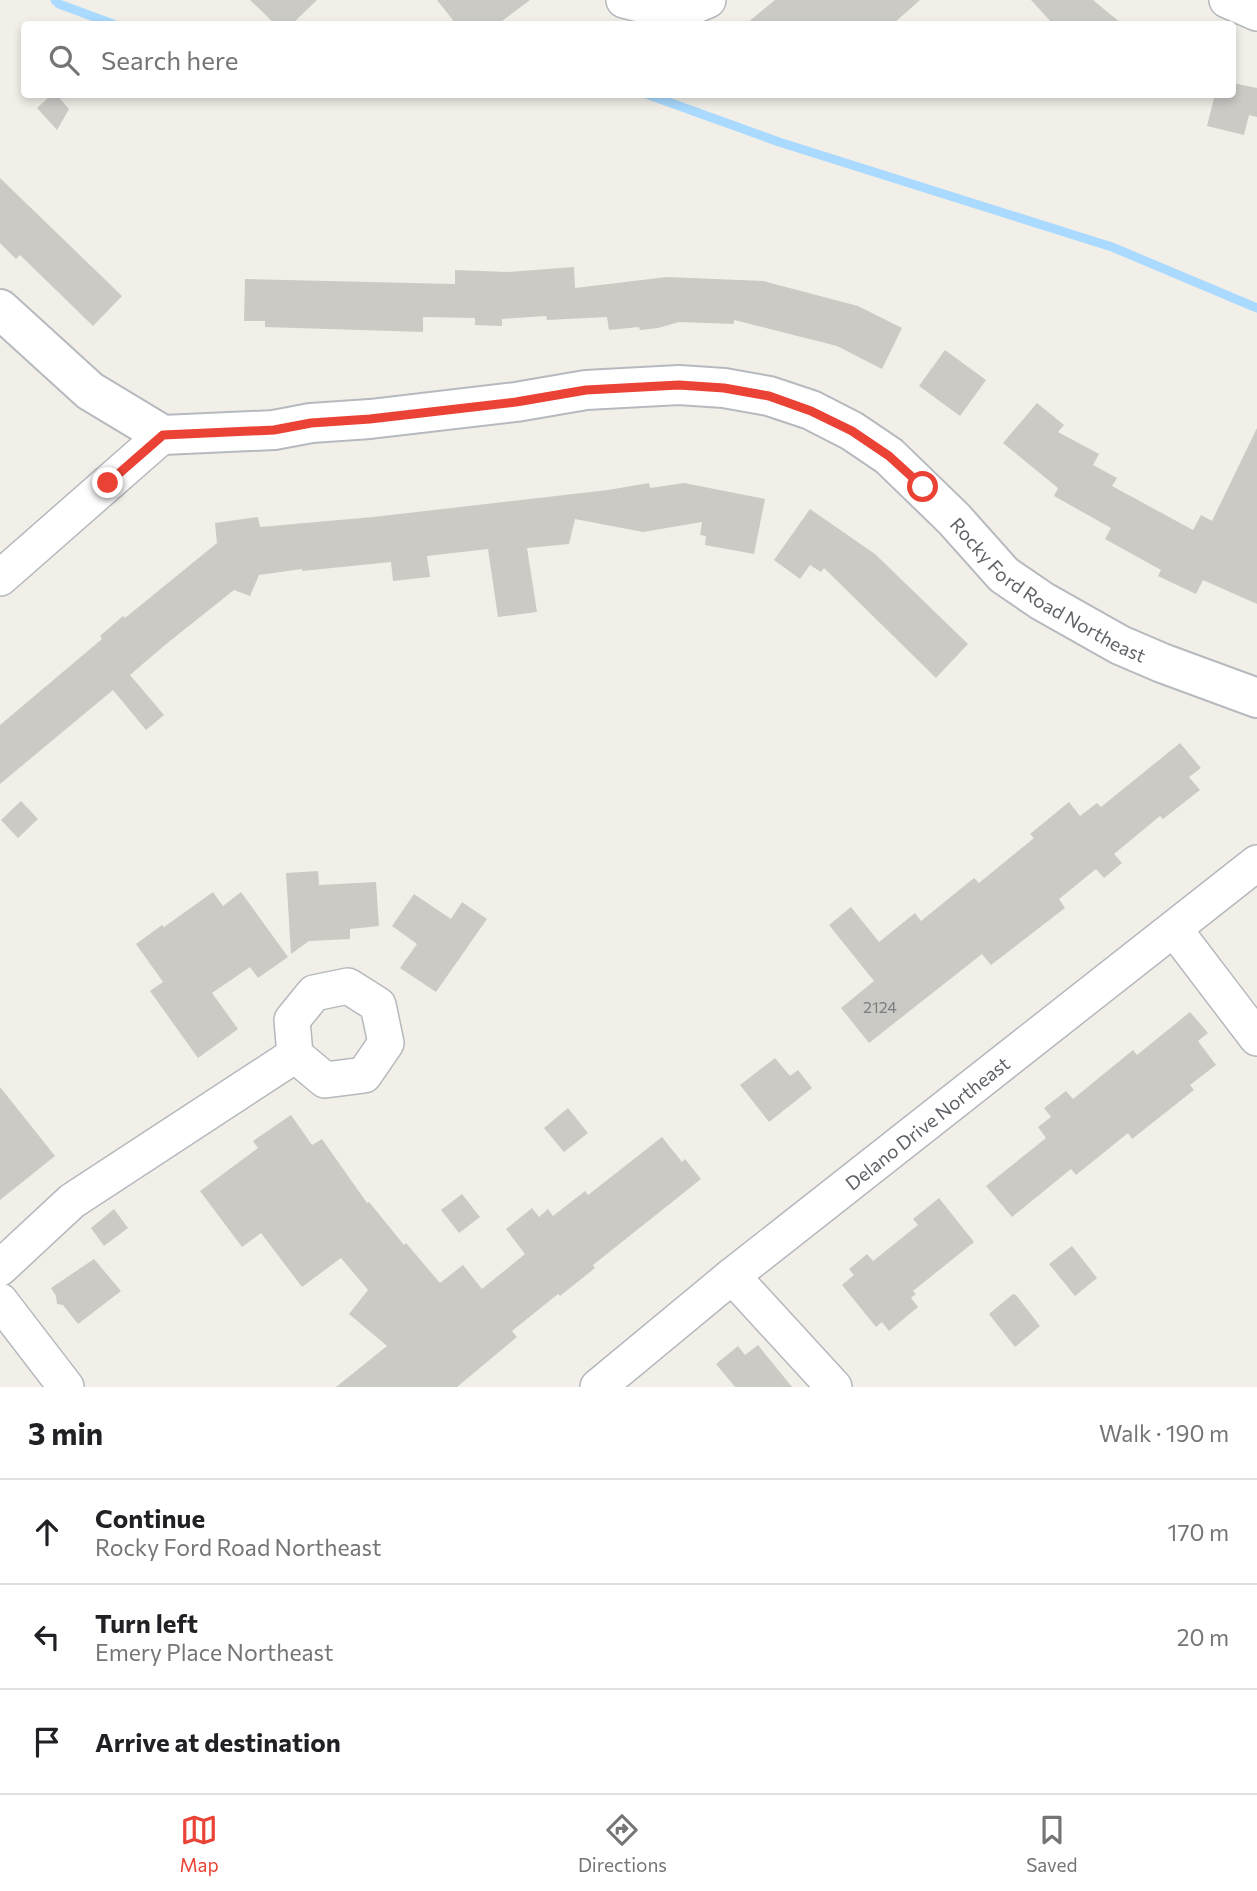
<!DOCTYPE html>
<meta charset="utf-8">
<style>
:root{--surface:#fff;--page:#f2f2f2;--text:#202124;--muted:#757577;--line:#e0e0e0;--accent:#ea4335}
body{margin:0;font-family:Commissioner,sans-serif;background:var(--page);color:var(--text)}
.stop{position:absolute;width:21px;height:21px;margin:-16px;border:5px solid #ea4335;border-radius:50%;background:#fff}
.stop.end{background:#ea4335;border-color:#fff;box-shadow:0 2px 7px #0008}
.list{margin:0;padding:0;list-style:none}
h2{display:flex;justify-content:space-between;align-items:center;height:91px;margin:0;padding:0 28px;font-size:30px}
h2 small{font-size:23px;font-weight:400;color:var(--muted)}
.list li{display:grid;grid-template-columns:46px 1fr auto;gap:21px;align-items:center;box-sizing:border-box;height:105px;padding:0 28px;border-top:2px solid var(--line)}
.list b{display:block;font-size:26px;white-space:nowrap}
.list p{margin:0;font-size:23px;white-space:nowrap;color:var(--muted)}
.list em{font-size:23px;font-style:normal;color:var(--muted)}
.icon{flex:none;width:38px;height:38px;fill:none;stroke:currentColor;stroke-width:2;stroke-linecap:round;stroke-linejoin:round}
.map{position:relative;flex:none;width:1257px;height:1387px;overflow:hidden}
.search{position:absolute;background:var(--surface);box-shadow:0 4px 10px #0003;left:21px;right:21px;top:21px;height:77px;display:flex;align-items:center;gap:18px;box-sizing:border-box;padding:0 24px;border-radius:7px;color:var(--muted);font-size:26px}
.sheet{height:406px;background:var(--surface)}
nav{display:flex;justify-content:space-around;align-items:center;box-sizing:border-box;height:98px;border-top:2px solid var(--line);background:var(--surface);font-size:19px;color:var(--muted)}
nav a{display:grid;justify-items:center;gap:4px}
nav .on{color:var(--accent)}
.map>svg:first-child{display:block}
.lines{fill:none;stroke-linecap:round;stroke-linejoin:round}
.stream{stroke:#aadaff;stroke-width:9}
.building{fill:#cccac5}
.street-casing{stroke:#b5b8bc;stroke-width:38}
.secondary-casing{stroke:#b6babf;stroke-width:42}
.street{stroke:#fff;stroke-width:35}
.secondary{stroke:#fff;stroke-width:38}
.route{stroke:#ea4335;stroke-width:9}
.labels{text-anchor:middle;dominant-baseline:central;stroke-width:6;stroke-linejoin:round;paint-order:stroke}
.number-label{font-size:16px;fill:#7a7d7f}
.street-label{font-size:19px;fill:#5f6368;stroke:#fff}
</style>
<div class="map">
<svg width="1257" height="1387" viewBox="0 0 1257 1387">
<rect width="100%" height="100%" fill="#f1efe8"/>
<g class="lines">
<path class="stream" d="M55,0L59,4L113,24
M646,94L779,142L1112,247L1257,308"/>
</g>
<path class="building" d="M250,0H317L292,24H275Z
M437,0H530L498,24H456Z
M775,0H920L893,24H746Z
M1031,0H1093L1122,24H1053Z
M1233,83L1257,88V117L1249,115L1244,135L1207,126L1215,94H1233Z
M52,94H56L69,109L57,130L37,108Z
M0,178L122,296L93,326L20,255L16,259L0,243Z
M574,267L575,288L667,277L763,281L858,306L902,328L882,369L837,346L734,320V324L679,322L658,328L640,330L639,327L609,330L607,317L547,320L546,316L502,319V326L475,325V318L423,317V332L265,327V321H244L245,279L455,284V270L507,272Z
M945,350L986,380L960,416L919,386Z
M1037,403L1064,425L1058,432L1099,454L1093,465L1117,478L1112,486L1193,530L1201,515L1212,521L1257,428V604L1203,580L1196,594L1158,576L1161,570L1105,539L1111,528L1054,496L1058,488L1003,443Z
M649,483L650,488L684,483L765,499L754,554L705,545L706,536L700,535L702,522L643,532L575,519L569,544L527,548L537,612L498,617L488,549L427,556L430,577L393,581L391,562L302,571V569L259,575L250,596L234,590L165,645L130,675L164,715L146,730L113,690L0,784V725L102,639L100,636L123,616L125,618L217,543L215,523L258,517L260,527L373,517L608,490Z
M810,509L875,554L968,644L936,678L824,568L821,572L810,565L800,579L774,560Z
M1180,743L1201,768L1189,777L1200,790L1163,819L1160,816L1114,854L1122,863L1104,878L1096,869L1059,899L1065,908L991,965L982,954L869,1043L841,1008L874,981L829,925L851,907L879,942L915,913L921,921L974,878L979,883L1034,838L1030,834L1069,802L1080,816L1097,803L1101,807Z
M21,801L38,819L18,838L1,820Z
M318,871L319,885L376,882L379,926L350,929V939L309,941L291,954L286,873Z
M213,892L223,906L241,892L288,957L258,978L250,967L212,993L238,1029L198,1058L150,991L163,982L136,944L162,925L164,927Z
M414,894L451,919L462,902L487,919L436,992L400,968L417,944L392,926Z
M1190,1012L1208,1033L1198,1041L1216,1065L1190,1085L1194,1090L1132,1139L1128,1133L1076,1175L1071,1169L1012,1217L986,1186L1046,1138L1038,1127L1051,1117L1044,1108L1066,1091L1073,1099L1133,1050L1137,1055Z
M775,1058L790,1076L798,1070L812,1088L769,1122L740,1085Z
M0,1087L55,1156L0,1200Z
M568,1108L588,1133L564,1152L544,1128Z
M291,1115L312,1145L322,1139L367,1203L369,1202L404,1245L406,1243L440,1283L463,1265L482,1289L525,1254L506,1229L532,1208L539,1217L548,1209L553,1216L585,1191L588,1195L662,1137L682,1162L685,1159L701,1179L593,1265L595,1268L560,1296L558,1294L512,1331L517,1337L457,1387H336L387,1346L349,1314L368,1290L341,1258L302,1287L261,1233L242,1247L200,1191L258,1148L253,1141Z
M462,1194L480,1217L459,1233L441,1210Z
M939,1198L974,1242L913,1291L916,1294L911,1298L918,1307L889,1331L882,1322L876,1327L842,1285L854,1275L849,1269L867,1254L873,1261L918,1225L913,1219Z
M114,1209L128,1228L104,1246L91,1228Z
M1072,1246L1097,1278L1075,1296L1049,1264Z
M94,1259L121,1291L78,1324L63,1305L57,1304L56,1296L51,1288Z
M1013,1294L1016,1295L1040,1326L1015,1347L989,1314Z
M758,1345L792,1387H735L716,1364L738,1346L745,1355Z"/>
<g class="lines">
<defs>
<g id="street">
<path d="M624,0L659,9H687L708,0"/>
<path d="M1227,0L1257,13"/>
<path d="M0,578L163,435"/>
<path d="M1174,929L1257,1038"/>
<path d="M348,986L378,1005L386,1043L364,1075L325,1080L295,1055L292,1020L314,993Z"/>
<path d="M0,1268L72,1201L295,1055"/>
<path d="M732,1276L834,1387"/>
<path d="M0,1301L66,1387"/>
<path id="s1" d="M598,1387L732,1276L1257,863"/>
</g>
<g id="secondary">
<path id="s2" d="M0,309L90,391L163,435L274,430L311,423L370,419L516,402L586,390L679,385L724,388L769,396L811,410L852,431L889,456L954,519L1004,575L1042,601L1120,645L1162,663L1257,698"/>
</g>
</defs>
<use href="#street" class="street-casing"/>
<use href="#secondary" class="secondary-casing"/>
<use href="#street" class="street"/>
<use href="#secondary" class="secondary"/>
</g>
<g class="lines">
<path class="route" d="M108,483L163,435L274,430L311,423L370,419L516,402L586,390L679,385L724,388L769,396L811,411L852,431L889,456L923,487"/>
</g>
<g class="labels">
<g class="number-label">
<text x="880" y="1006">2124</text>
</g>
<g class="street-label">
<text stroke="none"><textPath href="#s2" startOffset="1162">Rocky Ford Road Northeast</textPath></text>
<text stroke="none"><textPath href="#s1" startOffset="422">Delano Drive Northeast</textPath></text>
</g>
</g>
</svg>
<div class="stop" style="left:923px;top:487px"></div>
<div class="stop end" style="left:108px;top:483px"></div>
<div class="search"><svg class="icon" aria-label="search" viewBox="0 0 24 24"><circle cx="10" cy="10" r="6"/><path d="M15 15l6 6"/></svg>Search here</div>
</div>
<section class="sheet">
<h2>3 min<small>Walk · 190 m</small></h2>
<ul class="list">
<li><svg class="icon" aria-label="ahead" viewBox="0 0 24 24"><path d="M12 20V5M6 11l6-6 6 6"/></svg><div><b>Continue</b><p>Rocky Ford Road Northeast</p></div><em>170 m</em></li>
<li><svg class="icon" aria-label="left" viewBox="0 0 24 24"><path d="M17 20v-9H6M10 6l-5 5 5 5"/></svg><div><b>Turn left</b><p>Emery Place Northeast</p></div><em>20 m</em></li>
<li><svg class="icon" aria-label="arrive" viewBox="0 0 24 24"><path d="M6 21V4h12l-3 4 3 4H6"/></svg><div><b>Arrive at destination</b></div></li>
</ul>
</section>
<nav>
<a class="on"><svg class="icon" aria-label="map" viewBox="0 0 24 24"><path d="M3 6l6-2 6 2 6-2v14l-6 2-6-2-6 2zM9 4v14M15 6v14"/></svg>Map</a>
<a><svg class="icon" aria-label="directions" viewBox="0 0 24 24"><path d="M12 3l9 9-9 9-9-9zM9 14v-3h6M13 9l2 2-2 2"/></svg>Directions</a>
<a><svg class="icon" aria-label="saved" viewBox="0 0 24 24"><path d="M7 4h10v16l-5-4-5 4z"/></svg>Saved</a>
</nav>
